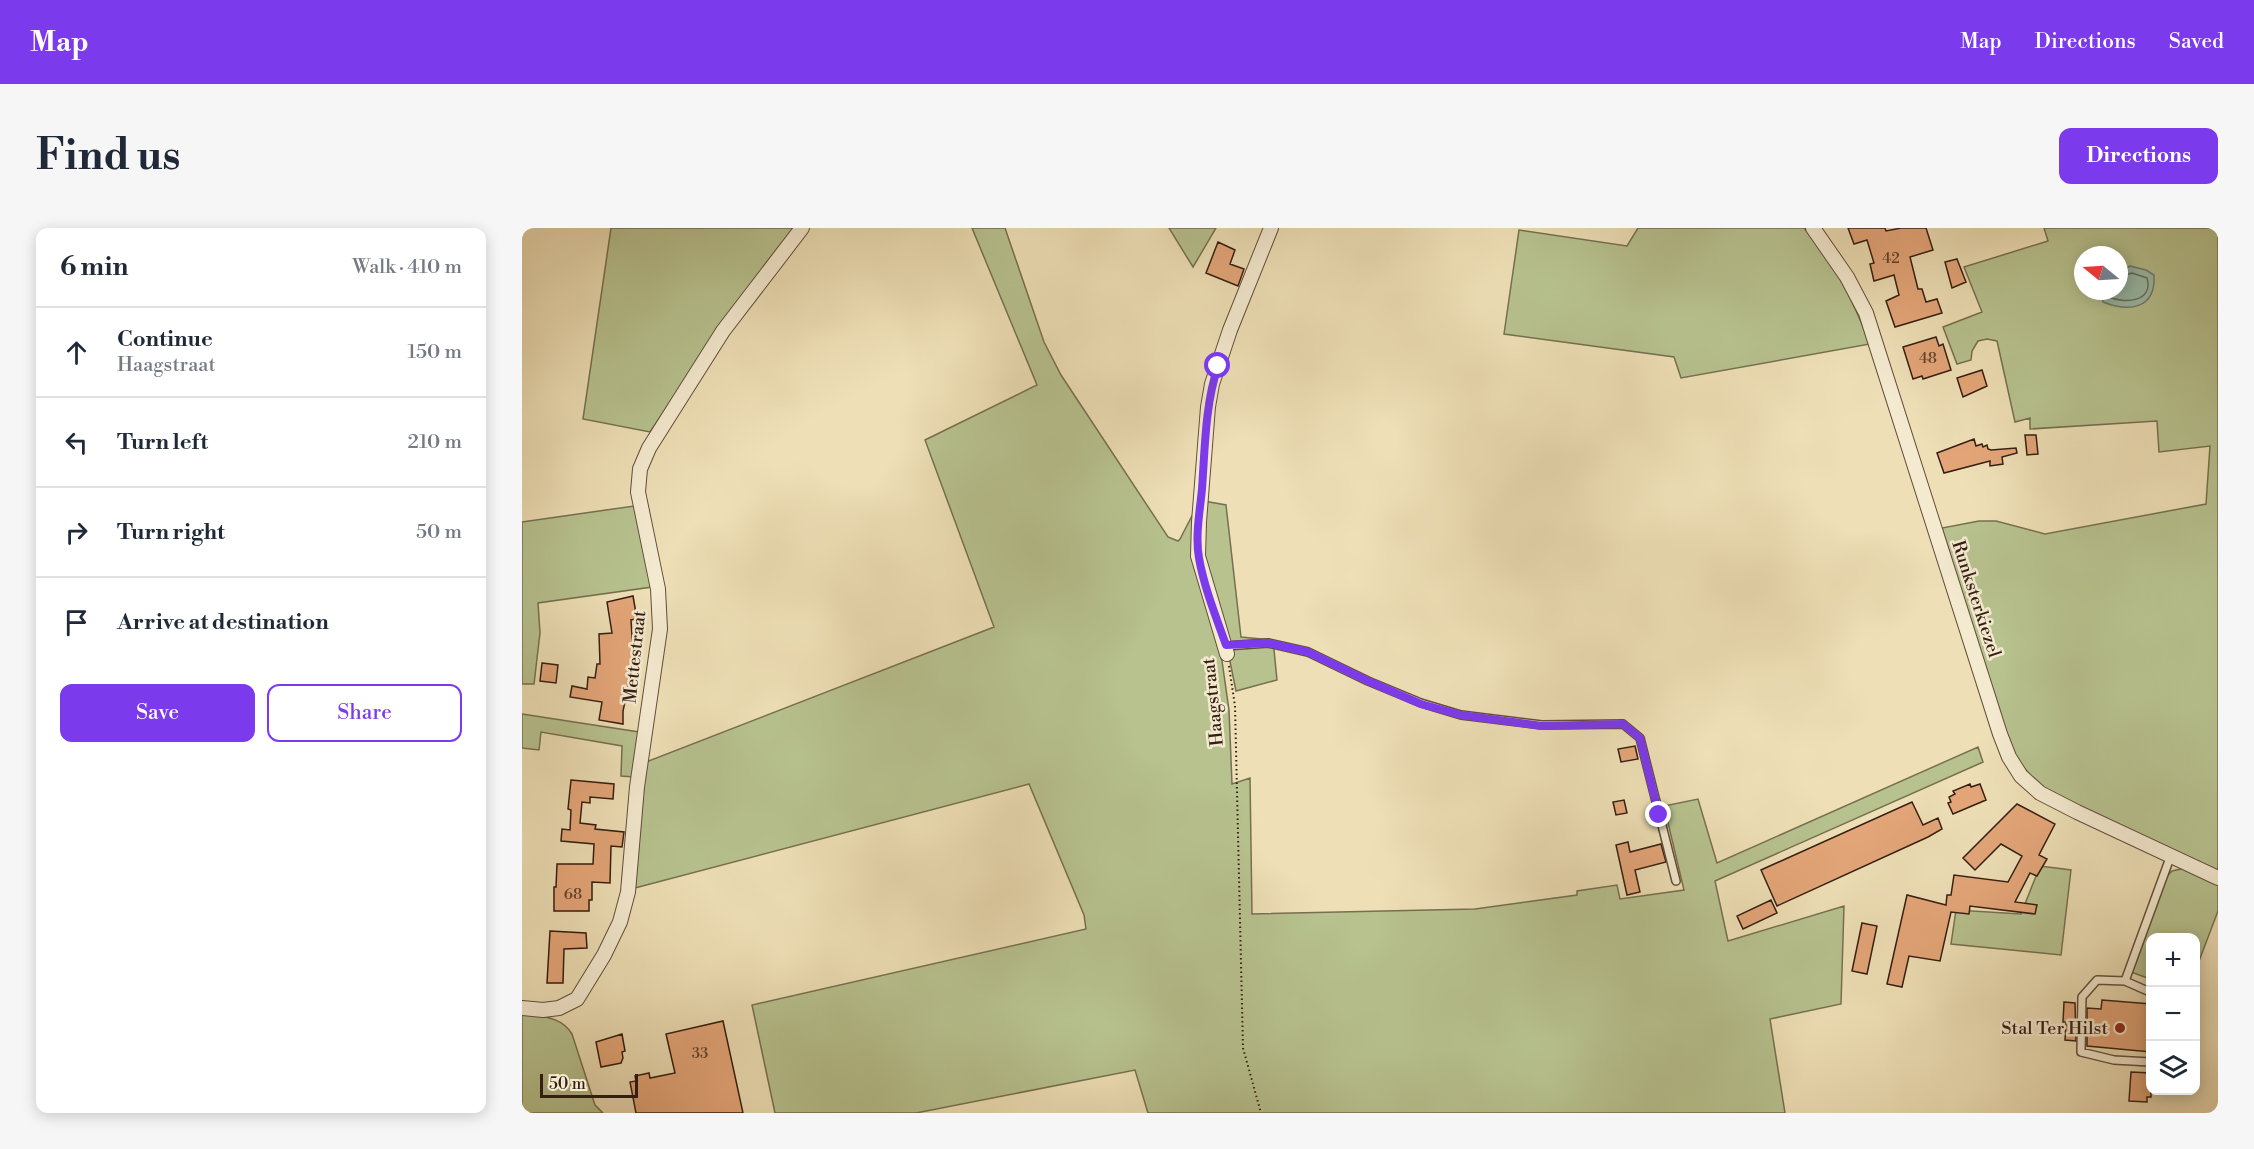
<!DOCTYPE html>
<meta charset="utf-8">
<style>
:root{--surface:#fff;--page:#f6f6f7;--text:#1f2937;--muted:#747a83;--line:#e0e1e3;--accent:#7c3aed}
body{margin:0;font-family:"Libre Bodoni",serif;background:var(--page);color:var(--text)}
.controls{position:absolute;right:18px;bottom:18px;display:grid;overflow:hidden;border-radius:12px;box-shadow:0 3px 15px #0003}
.controls button{width:54px;height:54px;display:grid;place-items:center;padding:0;border:0;border-bottom:2px solid var(--line);background:var(--surface);color:var(--text);font:30px sans-serif}
.compass{position:absolute;left:1552px;top:18px;width:54px;height:54px;border-radius:50%;background:var(--surface);box-shadow:0 3px 15px #0003;rotate:288deg}
.scale{position:absolute;left:18px;bottom:15px;width:98px;box-sizing:border-box;padding-left:6px;border:3px solid #351e12;border-top:0;font-size:16px;line-height:21px;white-space:nowrap;color:#351e12;-webkit-text-stroke:4px #f4ead0;paint-order:stroke}
.stop{position:absolute;width:18px;height:18px;margin:-14px;border:4px solid #7c3aed;border-radius:50%;background:#fff}
.stop.end{background:#7c3aed;border-color:#fff;box-shadow:0 2px 6px #0008}
.list{margin:0;padding:0;list-style:none}
h2{display:flex;justify-content:space-between;align-items:center;height:78px;margin:0;padding:0 24px;font-size:26px}
h2 small{font-size:20px;font-weight:400;color:var(--muted)}
.list li{display:grid;grid-template-columns:39px 1fr auto;gap:18px;align-items:center;box-sizing:border-box;height:90px;padding:0 24px;border-top:2px solid var(--line)}
.list b{display:block;font-size:22px;white-space:nowrap}
.list p{margin:0;font-size:20px;white-space:nowrap;color:var(--muted)}
.list em{font-size:20px;font-style:normal;color:var(--muted)}
.actions{display:flex;gap:12px;padding:18px 24px}
.actions a{flex:1;padding:14px 0;border:2px solid var(--accent);border-radius:12px;text-align:center;font-size:21px;color:var(--accent)}
.actions .main{background:var(--accent);color:#fff}
.icon{flex:none;width:33px;height:33px;fill:none;stroke:currentColor;stroke-width:2;stroke-linecap:round;stroke-linejoin:round}
.map{position:relative;flex:none;width:1696px;height:885px;overflow:hidden;border-radius:12px}
header{display:flex;align-items:center;gap:36px;box-sizing:border-box;height:84px;padding:0 30px;background:var(--accent);color:#fff}
header strong{font-size:28px}
nav{display:flex;gap:33px;margin-inline-start:auto;font-size:21px}
.intro{display:flex;align-items:center;justify-content:space-between;box-sizing:border-box;height:144px;padding:0 36px}
h1{margin:0;font-size:42px}
.button{padding:15px 27px;border-radius:12px;background:var(--accent);color:#fff;font-size:21px;font-weight:700}
main{display:flex;gap:36px;padding:0 36px}
aside{flex:1;background:var(--surface);border-radius:12px;box-shadow:0 3px 15px #0003}
.map>svg:first-child{display:block}
.green{fill:#b7c28f;stroke:#767050;stroke-width:1.5;fill-rule:evenodd}
.water{fill:#9abdaa;stroke:#727d6d;stroke-width:1.5}
.lines{fill:none;stroke-linecap:round;stroke-linejoin:round}
.shore{stroke:#686e5e;stroke-width:1.5}
.building{fill:#e4a679;stroke:#351e12;stroke-width:1.5}
.service-casing{stroke:#634e3b;stroke-width:10}
.minor-casing{stroke:#634e3b;stroke-width:16}
.path{stroke:#351e12;stroke-width:2;stroke-dasharray:1.5 3;stroke-linecap:butt}
.service{stroke:#f4ead0;stroke-width:7}
.minor{stroke:#f4ead0;stroke-width:14}
.route{stroke:#7c3aed;stroke-width:8}
.poi-dot{fill:#8f2418;stroke:#f4ead0;stroke-width:2}
.labels{text-anchor:middle;dominant-baseline:central;stroke-width:5;stroke-linejoin:round;paint-order:stroke}
.number-label{font-size:15px;fill:#61402c}
.street-label{font-size:18px;fill:#351e12;stroke:#f4ead0}
.poi-label{font-size:18px;fill:#351e12;stroke:#f4ead0;text-anchor:end}
</style>
<header>
<strong>Map</strong>
<nav><a>Map</a><a>Directions</a><a>Saved</a></nav>
</header>
<div class="intro"><h1>Find us</h1><a class="button">Directions</a></div>
<main>
<aside>
<h2>6 min<small>Walk · 410 m</small></h2>
<ul class="list">
<li><svg class="icon" aria-label="ahead" viewBox="0 0 24 24"><path d="M12 20V5M6 11l6-6 6 6"/></svg><div><b>Continue</b><p>Haagstraat</p></div><em>150 m</em></li>
<li><svg class="icon" aria-label="left" viewBox="0 0 24 24"><path d="M17 20v-9H6M10 6l-5 5 5 5"/></svg><div><b>Turn left</b></div><em>210 m</em></li>
<li><svg class="icon" aria-label="right" viewBox="0 0 24 24"><path d="M7 20v-9h11M14 6l5 5-5 5"/></svg><div><b>Turn right</b></div><em>50 m</em></li>
<li><svg class="icon" aria-label="arrive" viewBox="0 0 24 24"><path d="M6 21V4h12l-3 4 3 4H6"/></svg><div><b>Arrive at destination</b></div></li>
</ul>
<div class="actions"><a class="main">Save</a><a>Share</a></div>
</aside>
<div class="map">
<svg width="1696" height="885" viewBox="0 0 1696 885">
<rect width="100%" height="100%" fill="#eedfb6"/>
<filter id="stains"><feTurbulence type="fractalNoise" baseFrequency=".00333" numOctaves="4"/><feColorMatrix values="0 0 0 0 .2 0 0 0 0 .09 0 0 0 0 .02 0 0 0 .5 -.17"/></filter>
<radialGradient id="worn" r=".72"><stop offset=".6" stop-color="#630" stop-opacity="0"/><stop offset="1" stop-color="#630" stop-opacity=".3"/></radialGradient>
<path class="green" d="M89,0H273C218,63 175,135 128,204L61,191Z
M450,0H483L522,114L539,147L646,309L656,313L658,311L673,282L672,339L692,401L700,433L707,482L710,556L728,550L730,686L953,681L1055,667V663L1095,657L1098,671L1162,662L1142,578L1176,571L1195,635L1456,519L1461,534L1193,653L1206,713L1322,678L1319,776L1248,791L1263,885H626L613,842L394,885H253L230,777L564,701L562,687L507,556L113,660L124,534L472,399L403,212L515,157Z
M647,0H694L671,39Z
M1116,0H1282C1314,38 1330,70 1348,116L1159,150L1152,129L982,106L997,2L1105,18Z
M1522,0H1696V642L1567,583L1518,558L1496,533L1484,507L1420,300L1457,293H1474L1523,306L1684,276L1688,218L1637,224L1635,193L1508,201V190L1493,194L1475,113L1465,111L1456,113L1450,123L1449,132L1435,136L1421,99L1460,84L1442,39L1526,13ZM1561,27H1597V63H1561Z
M682,273L704,277L719,409L751,412L755,452L714,463L702,404L681,336Z
M112,278L130,359L16,375L18,405L12,456H0V294Z
M0,486L117,504L112,549L99,548L100,518L19,504L17,522L0,520Z
M1518,638L1549,642L1539,727L1429,716L1434,682L1499,686Z
M1663,640L1696,656V683L1674,741V710H1628V751L1609,744L1645,648L1650,643Z
M0,785C20,789 39,788 50,806L73,877L81,885H0Z"/>
<path class="water" d="M1608,38L1624,42L1632,47C1634,82 1606,84 1581,74L1579,63H1597V44Z"/>
<g class="lines">
<path class="shore" d="M1584,63L1587,69C1602,76 1632,74 1625,50L1610,45L1597,49"/>
</g>
<path class="building" d="M1326,0H1363L1364,3L1379,0H1404L1411,22L1388,29L1396,61H1400L1404,74L1415,71L1420,85L1373,99L1364,73L1377,67L1372,47L1352,53L1348,36L1352,35L1345,12L1332,16Z
M696,14L713,22L708,36L722,41L716,58L684,45Z
M1435,31L1444,54L1430,60L1423,34Z
M1414,109L1417,118L1421,116L1429,142L1401,151L1400,148L1391,151L1381,119Z
M1460,142L1465,158L1441,169L1435,150Z
M1503,207H1514L1516,226L1505,227Z
M1452,211L1454,218L1460,216L1461,219L1465,217L1466,221L1469,222L1494,220L1495,225L1480,229L1481,236L1468,238V233L1422,245L1415,225Z
M111,368L115,391L109,392L111,423L106,460L101,483V496L77,492L80,474L48,469L50,458L65,461L66,449L73,450L75,436H78L77,406L90,405L85,374Z
M20,435L36,437L34,455L18,453Z
M1113,518L1116,531L1099,534L1096,521Z
M49,552L92,556L91,571L68,569V575L60,574L58,595L74,597L73,601L102,604L100,619L89,618L88,655L70,654V672H67V683H32V659H34L35,636H71L72,616L39,613L40,601L48,602L49,582L46,581Z
M1448,556L1449,559L1458,556L1464,572L1431,586L1426,575L1429,574L1427,569L1433,566L1431,563Z
M1102,572L1105,585L1094,587L1091,574Z
M1390,574L1401,597L1416,590L1420,601L1406,609L1255,678L1239,642Z
M1495,576L1533,596L1517,627L1525,631L1515,648L1508,645L1493,674L1515,677L1513,686L1448,678L1447,686L1429,684L1418,733L1387,728L1380,759L1365,756L1385,667L1424,677L1425,667H1429L1432,647L1486,654L1500,628L1479,616L1453,642L1441,630Z
M1106,614L1108,624L1139,616L1144,634L1113,642L1118,664L1105,667L1094,617Z
M1249,672L1255,685L1221,701L1215,688Z
M1340,695L1355,698L1345,746L1330,743Z
M28,703L64,705L65,720L42,721L41,755H25Z
M1580,772L1629,776V824L1565,818V780L1579,781Z
M1542,774L1553,775L1554,813L1543,812L1544,794H1541Z
M201,793L221,885H114L108,854L114,853L113,848L127,845L128,850L153,845L144,806Z
M100,806L103,823L100,824L101,830L99,835L79,839L74,814Z
M1609,844L1629,845V869H1625V874L1607,873Z"/>
<g class="lines">
<defs>
<path id="service" d="M704,418L746,415L786,424L846,453L899,475L939,487L1020,497L1101,496L1118,510L1154,653
M1603,753L1575,752L1560,769L1559,824L1592,832L1628,834
M1628,764L1603,753L1649,627"/>
<path id="minor" d="M1291,0L1325,49L1344,85L1478,506L1487,529L1499,548L1518,565L1555,584L1696,650
M705,426L676,328L677,294L686,179L690,156L708,102L749,0
M0,780L21,782L37,780L55,771L82,727L98,694L106,664L115,559L138,401L136,361L116,264L118,241L127,220L201,103L280,0"/>
</defs>
<use href="#service" class="service-casing"/>
<use href="#minor" class="minor-casing"/>
<path class="path" d="M707,438L713,478L721,820L739,885"/>
<use href="#service" class="service"/>
<use href="#minor" class="minor"/>
</g>
<g class="lines">
<path class="route" d="M696,138C683,177 683,220 680,261C678,282 673,308 677,330C682,359 694,389 704,417L746,415L786,424L846,453L899,476L939,487L1020,498L1101,496L1118,510L1137,587"/>
</g>
<circle class="poi-dot" cx="1598" cy="800" r="6"/>
<g class="labels">
<g class="number-label">
<text x="1369" y="30">42</text>
<text x="1406" y="130">48</text>
<text x="51" y="666">68</text>
<text x="178" y="825">33</text>
</g>
<g class="street-label">
<text transform="translate(1454 371) rotate(72)">Runksterkiezel</text>
<text transform="translate(113 429) rotate(-84)">Mettestraat</text>
<text transform="translate(691 474) rotate(-96)">Haagstraat</text>
</g>
<g class="poi-label">
<text x="1586" y="800">Stal Ter Hilst</text>
</g>
</g>
<rect width="100%" height="100%" filter="url(#stains)"/>
<rect width="100%" height="100%" fill="url(#worn)"/>
</svg>
<div class="controls">
<button>+</button>
<button>−</button>
<button><svg class="icon" aria-label="layers" viewBox="0 0 24 24"><path d="M12 4l9 5-9 5-9-5zM3 14l9 5 9-5"/></svg></button>
</div>
<svg class="compass" viewBox="-18 -18 36 36"><path d="M0-13l5 13h-10z" fill="#e53935"/><path d="M0 13l5-13h-10z" fill="#747a83"/></svg>
<div class="scale">50 m</div>
<div class="stop" style="left:696px;top:138px"></div>
<div class="stop end" style="left:1137px;top:587px"></div>
</div>
</main>
